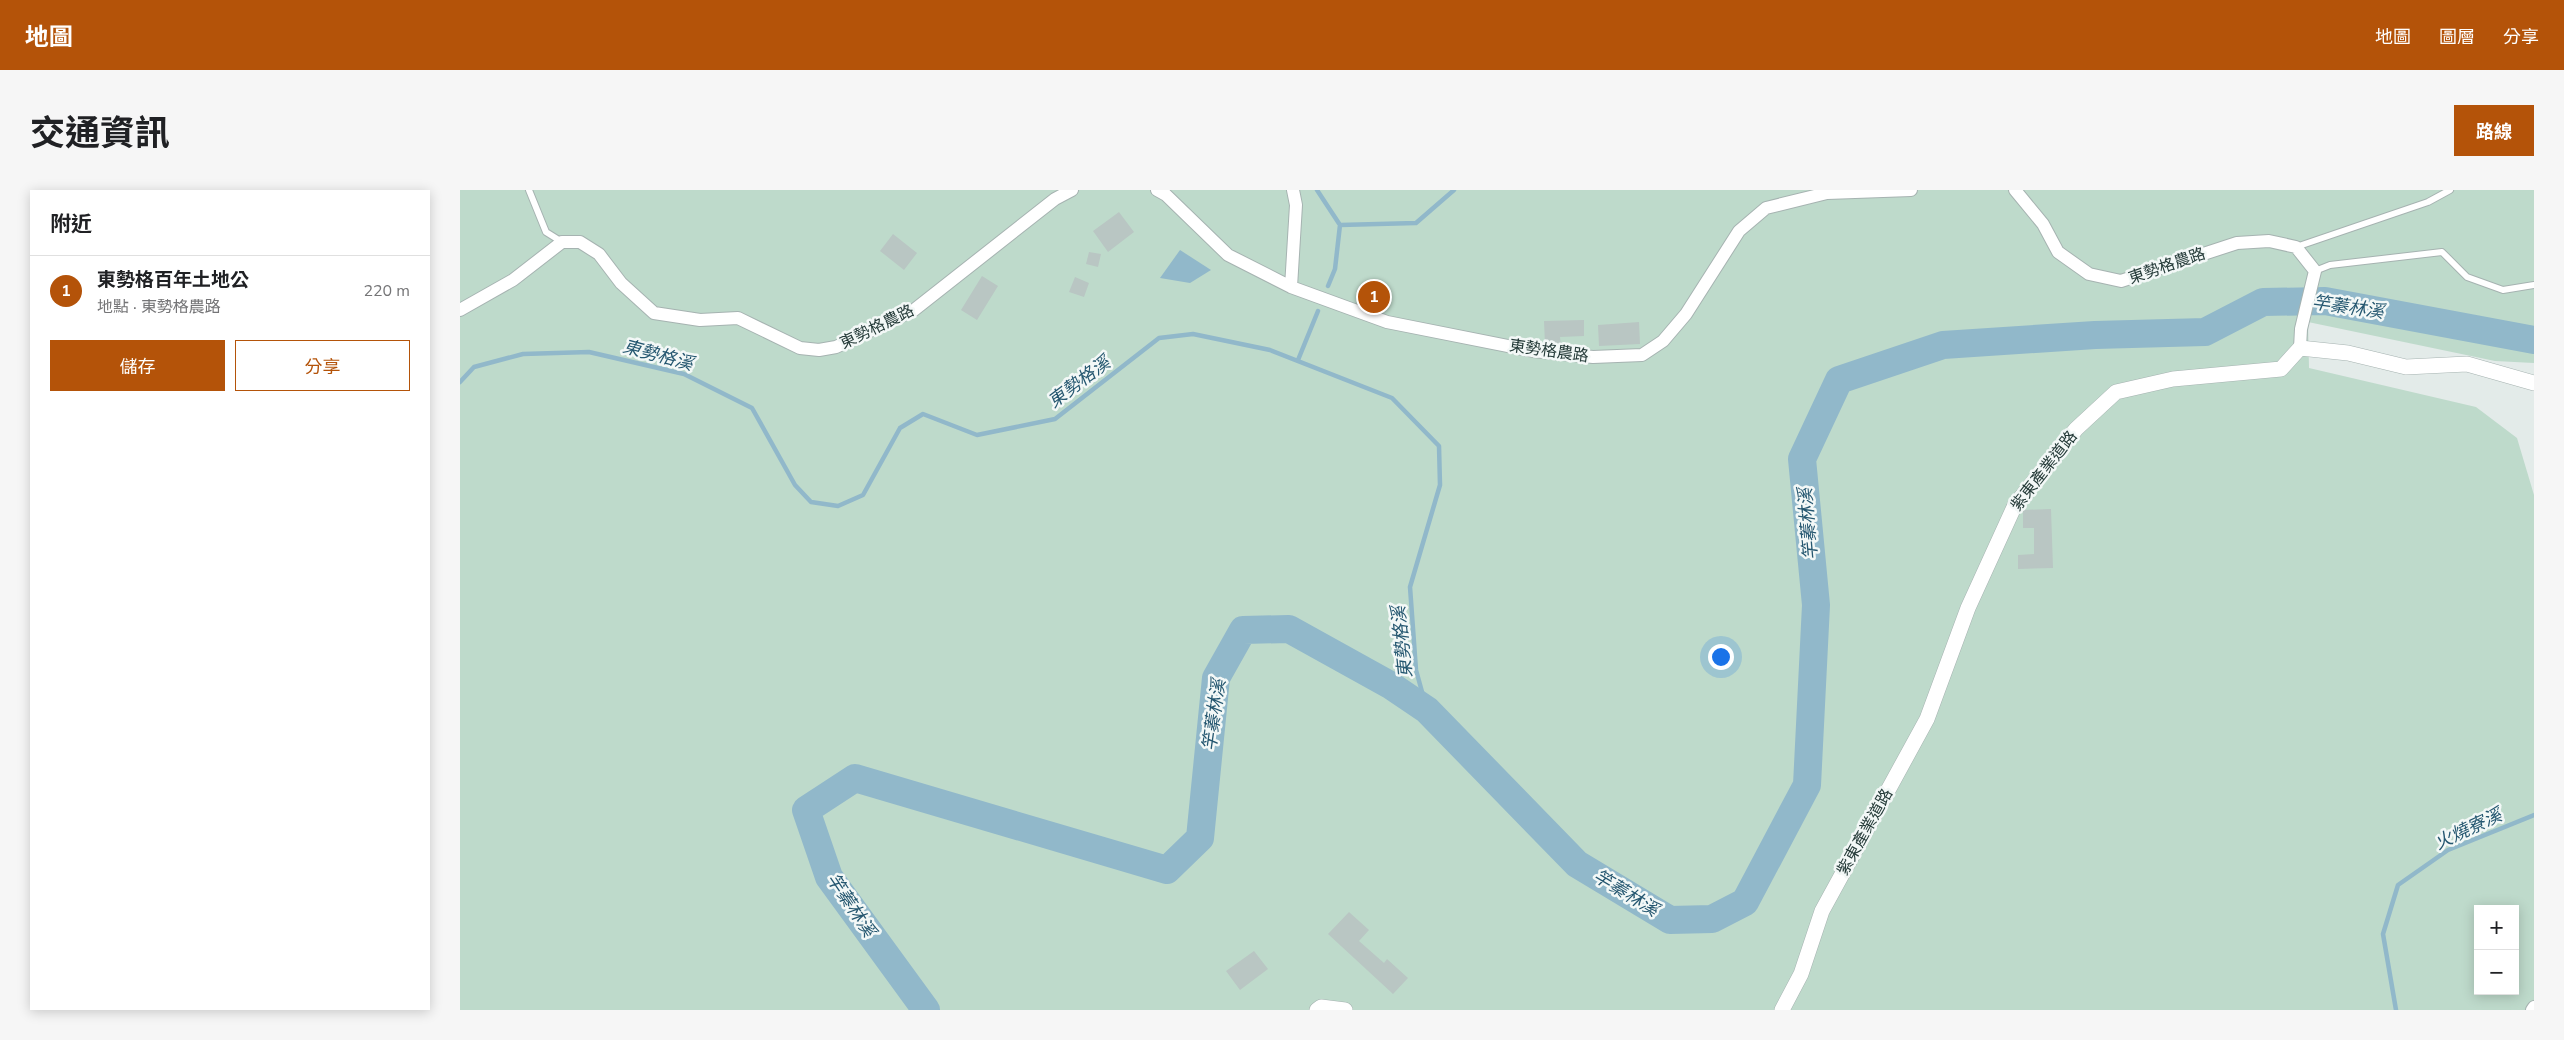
<!DOCTYPE html>
<html lang="zh-TW">
<meta charset="utf-8">
<style>
:root{--surface:#fff;--page:#f6f6f6;--text:#202124;--muted:#757577;--line:#e0e0e0;--accent:#b45309}
body{margin:0;font-family:"Nunito Sans","Noto Sans TC",sans-serif;background:var(--page);color:var(--text)}
.controls{position:absolute;right:15px;bottom:15px;display:grid;overflow:hidden;border-radius:0px;box-shadow:0 2px 12px #0003}
.controls button{width:45px;height:45px;display:grid;place-items:center;padding:0;border:0;border-bottom:1px solid var(--line);background:var(--surface);color:var(--text);font:25px sans-serif}
.you{position:absolute;left:1260px;top:466px;width:18px;height:18px;margin:-12px;border:4px solid #fff;border-radius:50%;background:#1a73e8;box-shadow:0 0 0 8px #1a73e833}
.badge{display:grid;place-items:center;width:32px;height:32px;border-radius:50%;background:var(--accent);color:#fff;font-size:16px;font-weight:700}
.pin{position:absolute;translate:-50% -50%;border:2px solid #fff;box-shadow:0 1px 5px #0006}
.list{margin:0;padding:0;list-style:none}
h2{display:flex;justify-content:space-between;align-items:center;height:65px;margin:0;padding:0 20px;font-size:21px}
h2 small{font-size:16px;font-weight:400;color:var(--muted)}
.list li{display:grid;grid-template-columns:32px 1fr auto;gap:15px;align-items:center;box-sizing:border-box;height:70px;padding:0 20px;border-top:1px solid var(--line)}
.list b{display:block;font-size:19px;white-space:nowrap}
.list p{margin:0;font-size:16px;white-space:nowrap;color:var(--muted)}
.list em{font-size:16px;font-style:normal;color:var(--muted)}
.actions{display:flex;gap:10px;padding:15px 20px}
.actions a{flex:1;padding:11px 0;border:1px solid var(--accent);border-radius:0px;text-align:center;font-size:18px;color:var(--accent)}
.actions .main{background:var(--accent);color:#fff}
.map{position:relative;flex:none;width:2074px;height:820px;overflow:hidden;border-radius:0px}
header{display:flex;align-items:center;gap:30px;box-sizing:border-box;height:70px;padding:0 25px;background:var(--accent);color:#fff}
header strong{font-size:24px}
nav{display:flex;gap:28px;margin-inline-start:auto;font-size:18px}
.intro{display:flex;align-items:center;justify-content:space-between;box-sizing:border-box;height:120px;padding:0 30px}
h1{margin:0;font-size:35px}
.button{padding:12px 22px;border-radius:0px;background:var(--accent);color:#fff;font-size:18px;font-weight:700}
main{display:flex;gap:30px;padding:0 30px}
aside{flex:1;background:var(--surface);border-radius:0px;box-shadow:0 2px 12px #0003}
.map>svg:first-child{display:block}
.green{fill:#bedacb;fill-rule:evenodd}
.water{fill:#91b8ca}
.lines{fill:none;stroke-linecap:round;stroke-linejoin:round}
.stream{stroke:#91b8ca;stroke-width:4.5}
.river{stroke:#91b8ca;stroke-width:28}
.building{fill:#b9c6c3}
.service-casing{stroke:#a6b3b1;stroke-width:8}
.minor-casing{stroke:#a6b3b1;stroke-width:14}
.tertiary-casing{stroke:#a6b3b1;stroke-width:16}
.service{stroke:#fff;stroke-width:6}
.minor{stroke:#fff;stroke-width:12}
.tertiary{stroke:#fff;stroke-width:15}
.labels{text-anchor:middle;dominant-baseline:central;stroke-width:5;stroke-linejoin:round;paint-order:stroke}
.street-label{font-size:16px;fill:#253b39;stroke:#f3f8f7}
.water-label{font-size:18px;font-style:italic;fill:#255770;stroke:#f3f8f7}
</style>
<header>
<strong>地圖</strong>
<nav><a>地圖</a><a>圖層</a><a>分享</a></nav>
</header>
<div class="intro"><h1>交通資訊</h1><a class="button">路線</a></div>
<main>
<aside>
<h2>附近<small></small></h2>
<ul class="list">
<li><span class="badge">1</span><div><b>東勢格百年土地公</b><p>地點 · 東勢格農路</p></div><em>220 m</em></li>
</ul>
<div class="actions"><a class="main">儲存</a><a>分享</a></div>
</aside>
<div class="map">
<svg width="2074" height="820" viewBox="0 0 2074 820">
<rect width="100%" height="100%" fill="#e3ebe9"/>
<path class="green" d="M0,0H2074V173L2035,171L1848,132L1849,178L2016,217L2057,248L2074,305V820H0ZM2018,719H2055V801H2018Z"/>
<path class="water" d="M720,60L751,80L730,93L700,88Z"/>
<g class="lines">
<path class="stream" d="M857,0L880,35
M868,96L875,79L880,35L956,33L994,0
M838,170L858,121
M0,192L14,177L63,164L129,162L224,184L292,218L335,295L351,312L378,316L403,305L440,238L463,224L517,245L595,229L699,148L733,144L810,160L932,208L979,256L980,295L950,397L956,480L967,520
M1936,820L1923,744L1938,695L1988,660L2074,625"/>
<path class="river" d="M466,820L369,687L346,620L395,588L707,680L740,648L756,488L783,440L829,439L930,495L967,520L1117,674L1210,730L1252,729L1285,712L1347,595L1356,415L1342,269L1379,190L1483,155L1635,145L1745,142L1803,112L1865,111L2074,150"/>
</g>
<path class="building" d="M659,22L674,42L648,62L633,41Z
M433,44L457,63L444,80L420,61Z
M629,62L641,64L638,77L626,74Z
M522,86L538,96L517,130L501,120Z
M615,87L629,93L624,107L609,102Z
M1124,130V146L1100,147L1101,156L1085,154L1084,131Z
M1179,132L1180,154L1139,156L1138,135Z
M1591,319L1593,378L1558,379V365L1574,364V338H1563V320Z
M889,722L909,740L899,751L924,773L927,769L948,788L933,804L868,744Z
M794,761L808,779L780,800L766,781Z"/>
<g class="lines">
<defs>
<path id="service" d="M69,0L86,42L102,52
M1836,57L1968,12L1990,0
M1855,81L1870,75L1982,62L2007,87L2043,100L2074,95"/>
<path id="minor" d="M697,0L706,5L768,65L831,97L927,132L1073,161L1133,167L1182,165L1203,151L1226,124L1279,41L1306,18L1367,3L1451,0
M1555,0L1583,34L1598,62L1629,84L1661,91L1777,53L1809,51L1836,57L1855,81L1841,139L1840,158
M831,97L836,15L833,0
M0,120L53,90L102,52H120L139,64L161,93L194,123L240,130L278,128L340,158L359,160L376,157L454,120L595,9L612,0
M2072,820L2074,817"/>
<path id="tertiary" d="M857,820L861,817L885,820
M1322,820L1341,784L1362,721L1467,529L1508,418L1555,315L1616,239L1656,202L1713,189L1821,179L1840,158L1888,163L1946,177L2007,174L2074,193"/>
</defs>
<use href="#service" class="service-casing"/>
<use href="#minor" class="minor-casing"/>
<use href="#tertiary" class="tertiary-casing"/>
<use href="#service" class="service"/>
<use href="#minor" class="minor"/>
<use href="#tertiary" class="tertiary"/>
</g>
<g class="labels">
<g class="street-label">
<text transform="translate(1707 76) rotate(-19)">東勢格農路</text>
<text transform="translate(417 137) rotate(-26)">東勢格農路</text>
<text transform="translate(1089 161) rotate(8)">東勢格農路</text>
<text transform="translate(1584 281) rotate(-52)">紫東產業道路</text>
<text transform="translate(1405 642) rotate(-61)">紫東產業道路</text>
</g>
<g class="water-label">
<text transform="translate(1888 117) rotate(8)">竿蓁林溪</text>
<text transform="translate(198 165) rotate(15)">東勢格溪</text>
<text transform="translate(619 192) rotate(-37)">東勢格溪</text>
<text transform="translate(1348 334) rotate(-95)">竿蓁林溪</text>
<text transform="translate(942 452) rotate(-96)">東勢格溪</text>
<text transform="translate(754 525) rotate(-82)">竿蓁林溪</text>
<text transform="translate(2008 639) rotate(-25)">火燒寮溪</text>
<text transform="translate(1166 703) rotate(31)">竿蓁林溪</text>
<text transform="translate(391 715) rotate(56)">竿蓁林溪</text>
</g>
</g>
</svg>
<div class="controls">
<button>+</button>
<button>−</button>
</div>
<div class="you"></div>
<div class="pin badge" style="left:914px;top:107px">1</div>
</div>
</main>
